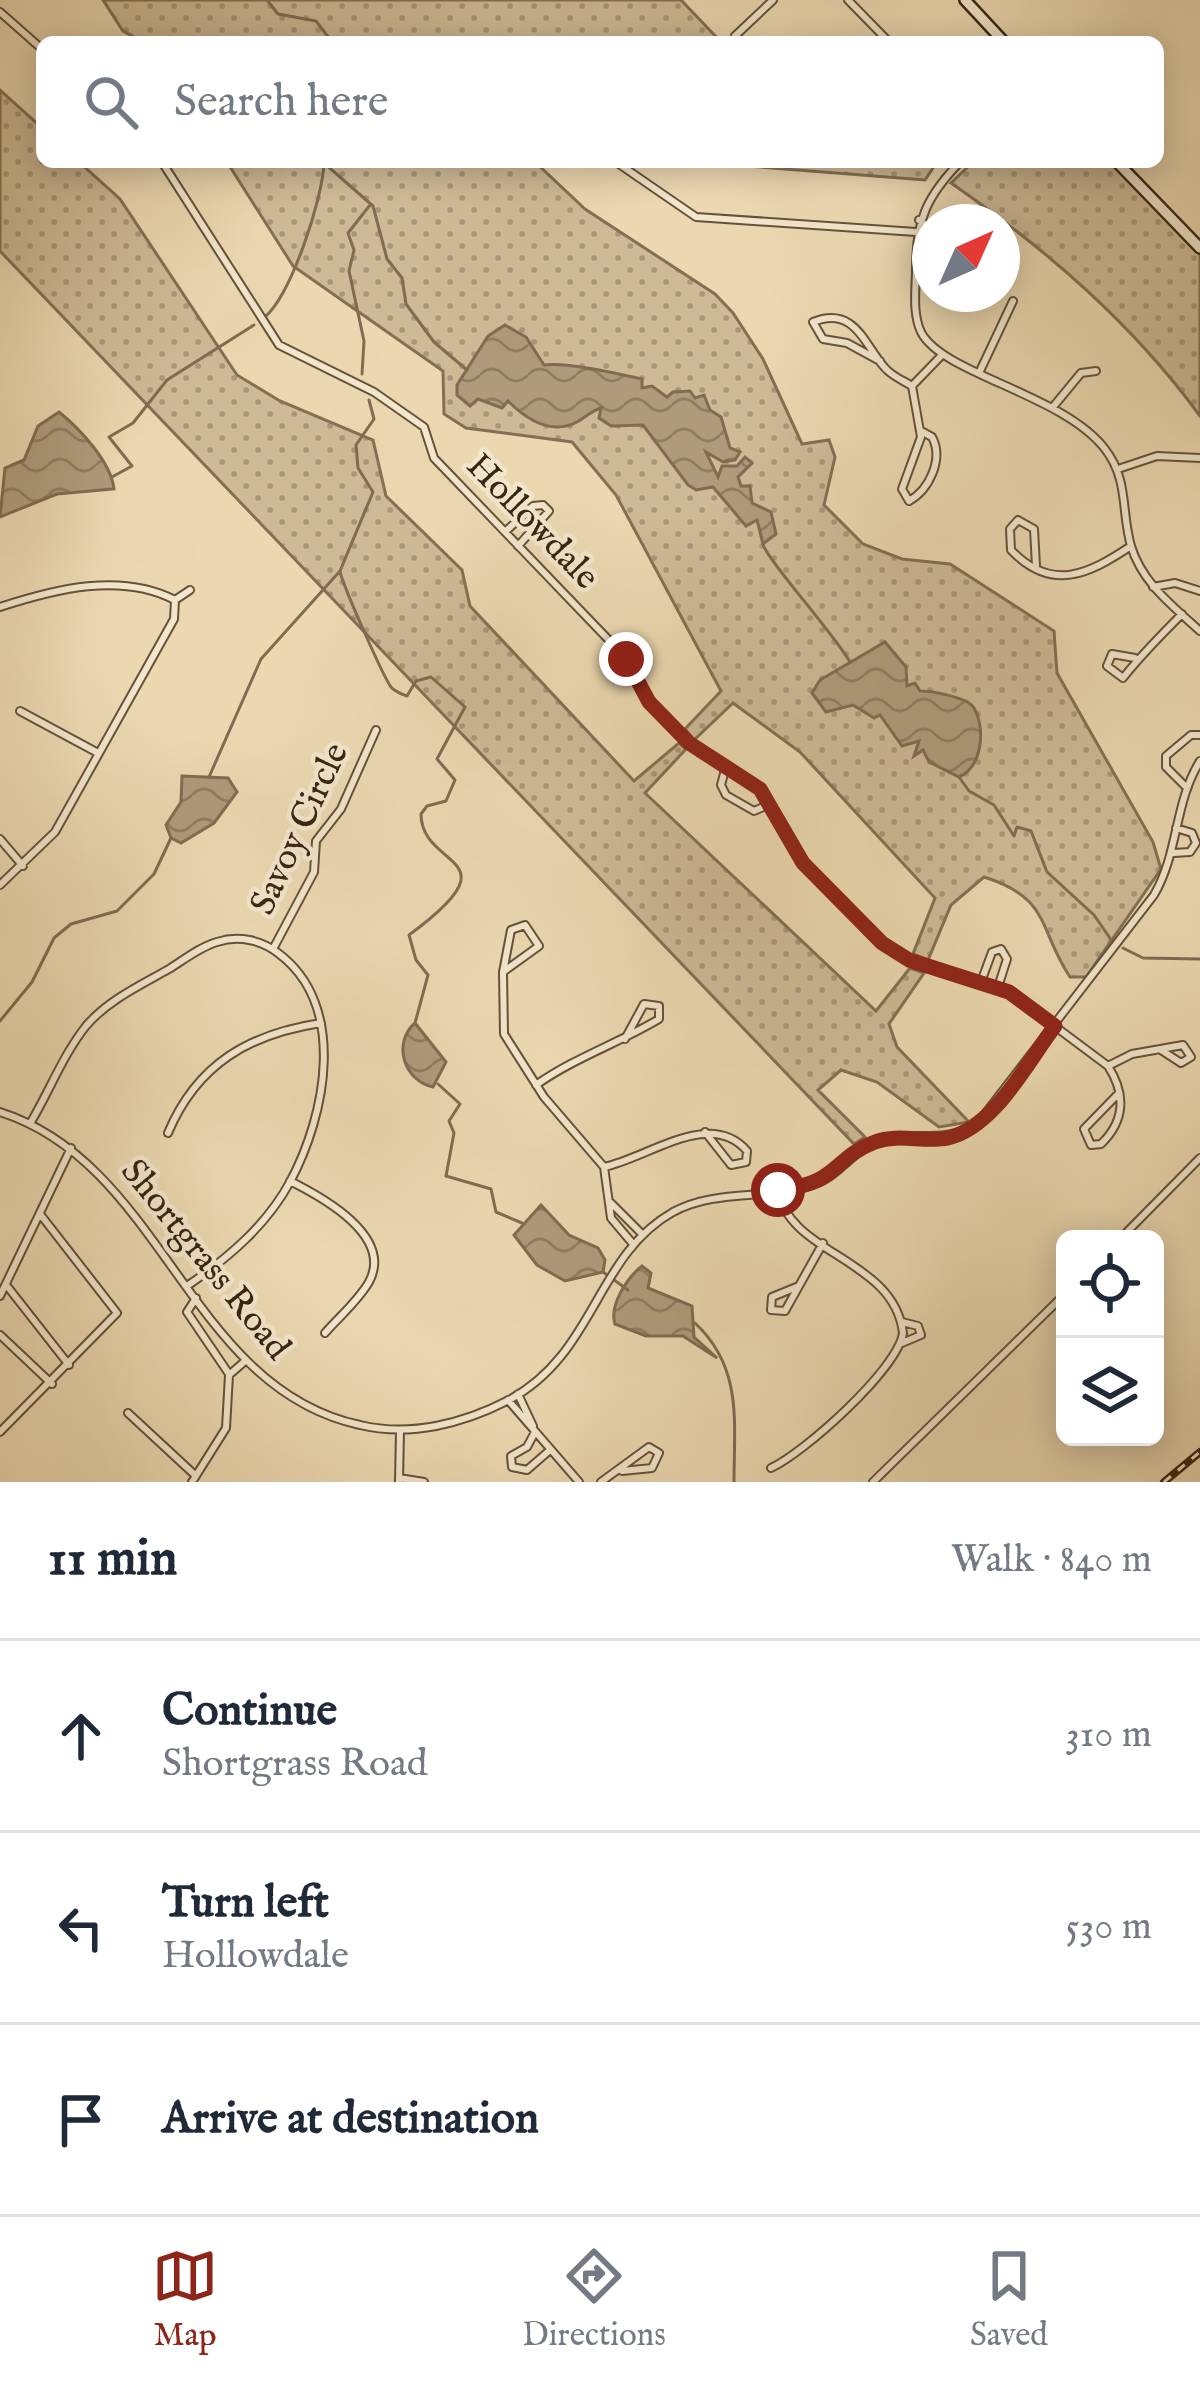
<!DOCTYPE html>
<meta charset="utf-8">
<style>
:root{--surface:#fff;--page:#f6f6f7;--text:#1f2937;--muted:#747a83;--line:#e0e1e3;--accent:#8f2418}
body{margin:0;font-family:"IM FELL English",serif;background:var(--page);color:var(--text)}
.controls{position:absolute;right:36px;bottom:36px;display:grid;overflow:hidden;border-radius:18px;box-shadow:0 6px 30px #0003}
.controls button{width:108px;height:108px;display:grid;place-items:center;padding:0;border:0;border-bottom:3px solid var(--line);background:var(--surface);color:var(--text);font:60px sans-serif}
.compass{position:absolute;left:912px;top:204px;width:108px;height:108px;border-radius:50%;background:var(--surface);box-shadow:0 6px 30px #0003;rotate:45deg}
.stop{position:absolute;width:36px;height:36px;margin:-27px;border:9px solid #8f2418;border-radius:50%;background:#fff}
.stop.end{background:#8f2418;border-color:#fff;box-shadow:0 3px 12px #0008}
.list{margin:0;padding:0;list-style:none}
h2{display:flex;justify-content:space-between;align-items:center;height:156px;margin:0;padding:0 48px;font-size:51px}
h2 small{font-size:39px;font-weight:400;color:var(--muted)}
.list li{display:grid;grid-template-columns:78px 1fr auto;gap:36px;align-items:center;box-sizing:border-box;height:192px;padding:0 48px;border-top:3px solid var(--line)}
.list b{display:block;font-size:45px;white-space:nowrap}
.list p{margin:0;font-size:39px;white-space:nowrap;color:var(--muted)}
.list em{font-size:39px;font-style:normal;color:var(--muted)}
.icon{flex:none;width:66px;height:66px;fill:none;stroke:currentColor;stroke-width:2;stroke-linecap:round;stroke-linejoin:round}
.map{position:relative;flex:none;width:1200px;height:1482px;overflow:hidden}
.search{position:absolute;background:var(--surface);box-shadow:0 6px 30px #0003;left:36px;right:36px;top:36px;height:132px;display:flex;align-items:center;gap:30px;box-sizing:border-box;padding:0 42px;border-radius:18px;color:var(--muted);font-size:45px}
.sheet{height:732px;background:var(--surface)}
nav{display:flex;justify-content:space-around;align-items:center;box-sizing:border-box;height:168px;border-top:3px solid var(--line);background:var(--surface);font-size:33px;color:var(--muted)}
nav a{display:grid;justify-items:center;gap:6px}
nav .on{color:var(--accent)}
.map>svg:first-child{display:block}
.green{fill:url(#green-dots);stroke:#827054;stroke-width:3}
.water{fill:url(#water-waves);stroke:#7f6c51;stroke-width:3}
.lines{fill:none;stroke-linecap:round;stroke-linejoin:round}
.stream{stroke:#7f6c51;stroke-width:3}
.street-casing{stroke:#655239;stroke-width:10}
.secondary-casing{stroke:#382511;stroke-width:14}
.street{stroke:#f2e6cc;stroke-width:6}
.secondary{stroke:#f2e6cc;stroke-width:9}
.rail-casing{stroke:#382511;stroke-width:8}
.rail{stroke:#f2e6cc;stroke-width:3;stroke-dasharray:9;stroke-linecap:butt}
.route{stroke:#8f2418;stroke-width:15}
.labels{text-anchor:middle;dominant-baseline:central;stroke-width:9;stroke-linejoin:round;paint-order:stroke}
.street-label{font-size:36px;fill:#382511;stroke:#f2e6cc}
</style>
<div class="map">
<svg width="1200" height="1482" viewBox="0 0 1200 1482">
<defs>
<pattern id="green-dots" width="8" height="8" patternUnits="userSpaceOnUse" patternTransform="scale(3)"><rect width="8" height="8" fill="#cdba96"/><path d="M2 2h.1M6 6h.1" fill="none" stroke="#a79779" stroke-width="1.8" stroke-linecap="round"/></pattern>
<pattern id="water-waves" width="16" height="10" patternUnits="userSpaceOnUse" patternTransform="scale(3)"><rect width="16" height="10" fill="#ae9b7b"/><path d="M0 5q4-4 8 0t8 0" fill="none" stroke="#8f7e63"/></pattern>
</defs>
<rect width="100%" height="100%" fill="#ebd8b1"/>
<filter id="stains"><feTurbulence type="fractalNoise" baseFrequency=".00167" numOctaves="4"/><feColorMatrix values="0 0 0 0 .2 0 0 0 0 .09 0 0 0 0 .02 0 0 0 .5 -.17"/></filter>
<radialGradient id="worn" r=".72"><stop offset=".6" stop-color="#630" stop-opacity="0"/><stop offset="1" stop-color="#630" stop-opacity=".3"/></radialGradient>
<path class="green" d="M103,0H681L721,42H144L123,31Z
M0,90L42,128V162H79L120,199L237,375L280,401L373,440L386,496L462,570L470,606L634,781L679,743L686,749L645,793L876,1011L910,968L924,973L889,1024L897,1047L969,1122L939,1127L877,1082L841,1070L818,1090L865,1137L854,1144L0,251Z
M227,162H535L585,209L715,294L733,313L763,359L802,444L829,440L835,457L824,505L863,544L902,559L950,564L1054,631L1057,673L1153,842L1161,869L1086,977H1070C1038,929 1051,898 984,877L951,905L928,960L913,954L935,898L800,752L733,703L694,740L685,729L721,691L616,495L572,442L466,428L444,414L443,371L293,266Z
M696,162H937L925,180Z
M973,162H1112L1200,254V416C1132,323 1046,249 951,183Z"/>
<path class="water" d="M505,325L526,337L544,365C566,362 615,373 642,379V388L652,386L667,397L673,392L690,391L695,398L704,395L710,410L721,417L730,448L740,452L735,460L723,462L706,452L718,477L722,466H737L745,457L752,463L738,477L741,486H750L752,503L771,512L776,534L763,544L757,520L746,526L713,487L696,490L688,485L643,425L611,426L599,418L601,408C591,411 586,417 577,422C550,436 525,418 508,401L502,408L478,399L470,406L457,395V385L488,336Z
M59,412C80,429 111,462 114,489L57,494L0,517L5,468L24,460L38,426Z
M885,642L906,667L907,686L915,683L920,691C931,691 968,697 974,708C986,729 982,767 959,777L929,762L923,750L914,756L919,741L902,746L880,715L874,718L853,705L826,712L812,693L820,680Z
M182,776L228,778L237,792L214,823L181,843L171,838L166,825L181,802Z
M415,1023L446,1062L433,1087C404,1081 392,1043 415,1023Z
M541,1205L569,1235L598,1248L605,1260L603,1272L565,1281L537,1265L514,1235Z
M642,1266L651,1273L648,1288L692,1306L694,1337L717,1358L683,1336H646L615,1324C609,1305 627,1278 642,1266Z"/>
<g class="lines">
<path class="stream" d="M267,0L278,14L316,21L332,42
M324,163L373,206L387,259L402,278L406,304L434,342L467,370
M266,316C292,292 322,200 324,164
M362,374L364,341L349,271L354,250L348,233L370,205
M112,477L132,466L109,437L133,423L167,380L254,325
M763,544C764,556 835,635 850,662
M340,571C342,584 384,678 391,687C395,692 402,694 407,696L416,681L431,677L465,707L437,759L455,780L446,801L427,806L421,814C421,870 519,854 409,935L416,960L428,975L415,1023
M209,777L261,659L340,571L373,492L358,468L356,445L374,419L369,400
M959,777L969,791L994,805L1014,836L1017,827L1031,831L1047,872L1094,915L1112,941
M1123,948L1143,958L1200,959
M0,1021L32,982L54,938L71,924L117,911L154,874L171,838
M438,1084L460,1104L449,1121L454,1133L446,1176L491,1189L496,1212L522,1223
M603,1272L628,1290
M695,1323C743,1368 734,1421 734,1482"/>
<defs>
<path id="street" d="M848,0L889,42
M0,12L42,49
M735,36L773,0
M162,162L279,345L374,392L424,427L434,458L627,659L649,702L699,752L760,789L803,863L882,943L909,960L1009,992L1108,1066C1126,1094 1125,1121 1101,1144L1091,1145L1084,1129L1118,1094
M616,162L696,217L916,232
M960,162C927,196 916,220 916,268C916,288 912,313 921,332C942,374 1063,394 1105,449C1129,480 1121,512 1131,546C1142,583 1173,606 1200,631
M919,220L930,228
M880,361L847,343L823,339L813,322C857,304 866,350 887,370C894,377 904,381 912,386
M980,371L1013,301
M1053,407L1081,373L1096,371
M921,431L932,437C944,459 929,490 909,501L902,489L921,437L912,386L941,356
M1118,469L1157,456L1200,458
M505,532L533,506L543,505L549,511L518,546
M1036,566L1034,529L1018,520L1010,529L1011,550C1052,593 1089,574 1131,546
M1153,587L1175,583L1200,591
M0,607C55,589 121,572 175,600
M1135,658L1112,654L1107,666L1123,678C1141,655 1161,635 1182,614
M20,711L98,753
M726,766L721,785L726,795L754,811L770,804
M1185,786L1166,767V756L1191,735H1200
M0,839L23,866
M1173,853L1190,852L1196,843L1192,833L1176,828
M0,885L55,832L174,619L175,600L190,590
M273,949L314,872L316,841L341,809L376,730
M503,972L511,930L525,925L539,946L503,972L504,1034L544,1097L604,1167L611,1218L633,1244
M981,982L992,952L1001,949L1007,959L998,987
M1108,1066L1132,1054L1183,1045L1191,1057L1181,1063L1161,1050
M536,1085C574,1058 619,1043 659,1019V1006L644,1004L625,1039
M0,1112C164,1164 188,1388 360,1425C410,1437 463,1424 509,1400C596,1353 595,1256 673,1212C718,1188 769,1201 815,1184C841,1175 855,1147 882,1140C917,1130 944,1145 978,1123L1154,895C1179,852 1174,803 1200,761
M31,1122C50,1090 63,1055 86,1026C108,1000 141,985 169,969C185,959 200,947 217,942C239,935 261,940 278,953C348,1005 326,1115 290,1182C266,1226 228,1258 187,1286
M168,1133C197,1064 249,1034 321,1023
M604,1167C648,1158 710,1108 747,1151L746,1162L731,1165L705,1132
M290,1181C322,1197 394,1236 369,1282C358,1301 339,1317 325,1333
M611,1203L642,1234
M1120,1239L1200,1158
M7,1286L69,1365
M799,1286L772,1297L771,1310L785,1311L823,1243
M0,1296L71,1148
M196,1298L187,1312L229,1374
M0,1335L52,1384
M902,1343L921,1335L918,1326L902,1322
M518,1394L533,1426
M508,1400L579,1482
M128,1413L196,1476
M0,1432L117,1313L40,1214
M535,1432L527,1447L511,1456L512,1467L527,1470L550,1450
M771,1468C804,1453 898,1369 903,1333C894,1258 789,1255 778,1190
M399,1478L424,1482
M192,1482L226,1428L229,1375L244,1362
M399,1482L400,1430
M601,1482L649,1447L659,1453L652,1468L622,1471
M873,1482L1065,1294"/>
<path id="secondary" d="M965,0L1004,42
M1117,162L1200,248"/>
</defs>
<use href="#street" class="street-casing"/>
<use href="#secondary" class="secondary-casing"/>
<use href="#street" class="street"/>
<use href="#secondary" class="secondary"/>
<defs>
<path id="rail" d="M1164,1482L1200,1452"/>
</defs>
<use href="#rail" class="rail-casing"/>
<use href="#rail" class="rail"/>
</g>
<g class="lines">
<path class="route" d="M626,659L649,702L689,743L760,789L803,863L882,943L909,960L1009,992L1055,1026C1028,1061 995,1127 948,1138C924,1143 899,1133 875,1142C832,1158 840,1184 778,1190"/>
</g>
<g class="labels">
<g class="street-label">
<text transform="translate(532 522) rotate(46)">Hollowdale</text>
<text transform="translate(300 829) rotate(-65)">Savoy Circle</text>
<text transform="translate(205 1260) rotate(51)">Shortgrass Road</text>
</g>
</g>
<rect width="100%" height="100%" filter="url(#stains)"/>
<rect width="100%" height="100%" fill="url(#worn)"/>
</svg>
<div class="controls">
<button><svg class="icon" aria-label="locate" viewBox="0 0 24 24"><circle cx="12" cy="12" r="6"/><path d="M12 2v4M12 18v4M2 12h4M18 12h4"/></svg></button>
<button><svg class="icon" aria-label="layers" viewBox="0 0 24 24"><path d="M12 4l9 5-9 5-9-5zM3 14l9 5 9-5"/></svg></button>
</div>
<svg class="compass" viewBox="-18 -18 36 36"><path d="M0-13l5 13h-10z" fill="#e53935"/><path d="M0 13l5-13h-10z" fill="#747a83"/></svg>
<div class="stop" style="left:778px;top:1190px"></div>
<div class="stop end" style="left:626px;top:659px"></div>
<div class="search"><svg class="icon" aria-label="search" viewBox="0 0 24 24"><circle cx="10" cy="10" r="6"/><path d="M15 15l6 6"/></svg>Search here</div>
</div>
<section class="sheet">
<h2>11 min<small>Walk · 840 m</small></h2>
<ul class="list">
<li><svg class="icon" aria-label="ahead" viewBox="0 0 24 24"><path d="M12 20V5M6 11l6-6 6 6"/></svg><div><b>Continue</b><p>Shortgrass Road</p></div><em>310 m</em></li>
<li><svg class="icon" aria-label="left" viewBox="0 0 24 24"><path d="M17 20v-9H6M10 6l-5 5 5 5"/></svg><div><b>Turn left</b><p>Hollowdale</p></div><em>530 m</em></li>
<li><svg class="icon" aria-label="arrive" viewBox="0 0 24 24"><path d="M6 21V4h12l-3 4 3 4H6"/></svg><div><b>Arrive at destination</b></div></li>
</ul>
</section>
<nav>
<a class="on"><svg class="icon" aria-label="map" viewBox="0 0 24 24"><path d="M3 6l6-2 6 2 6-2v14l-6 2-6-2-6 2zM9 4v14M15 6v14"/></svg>Map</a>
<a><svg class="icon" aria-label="directions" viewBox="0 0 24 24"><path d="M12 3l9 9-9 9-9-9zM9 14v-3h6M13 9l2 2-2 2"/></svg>Directions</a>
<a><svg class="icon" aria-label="saved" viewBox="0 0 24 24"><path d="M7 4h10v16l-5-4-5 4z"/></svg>Saved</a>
</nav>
